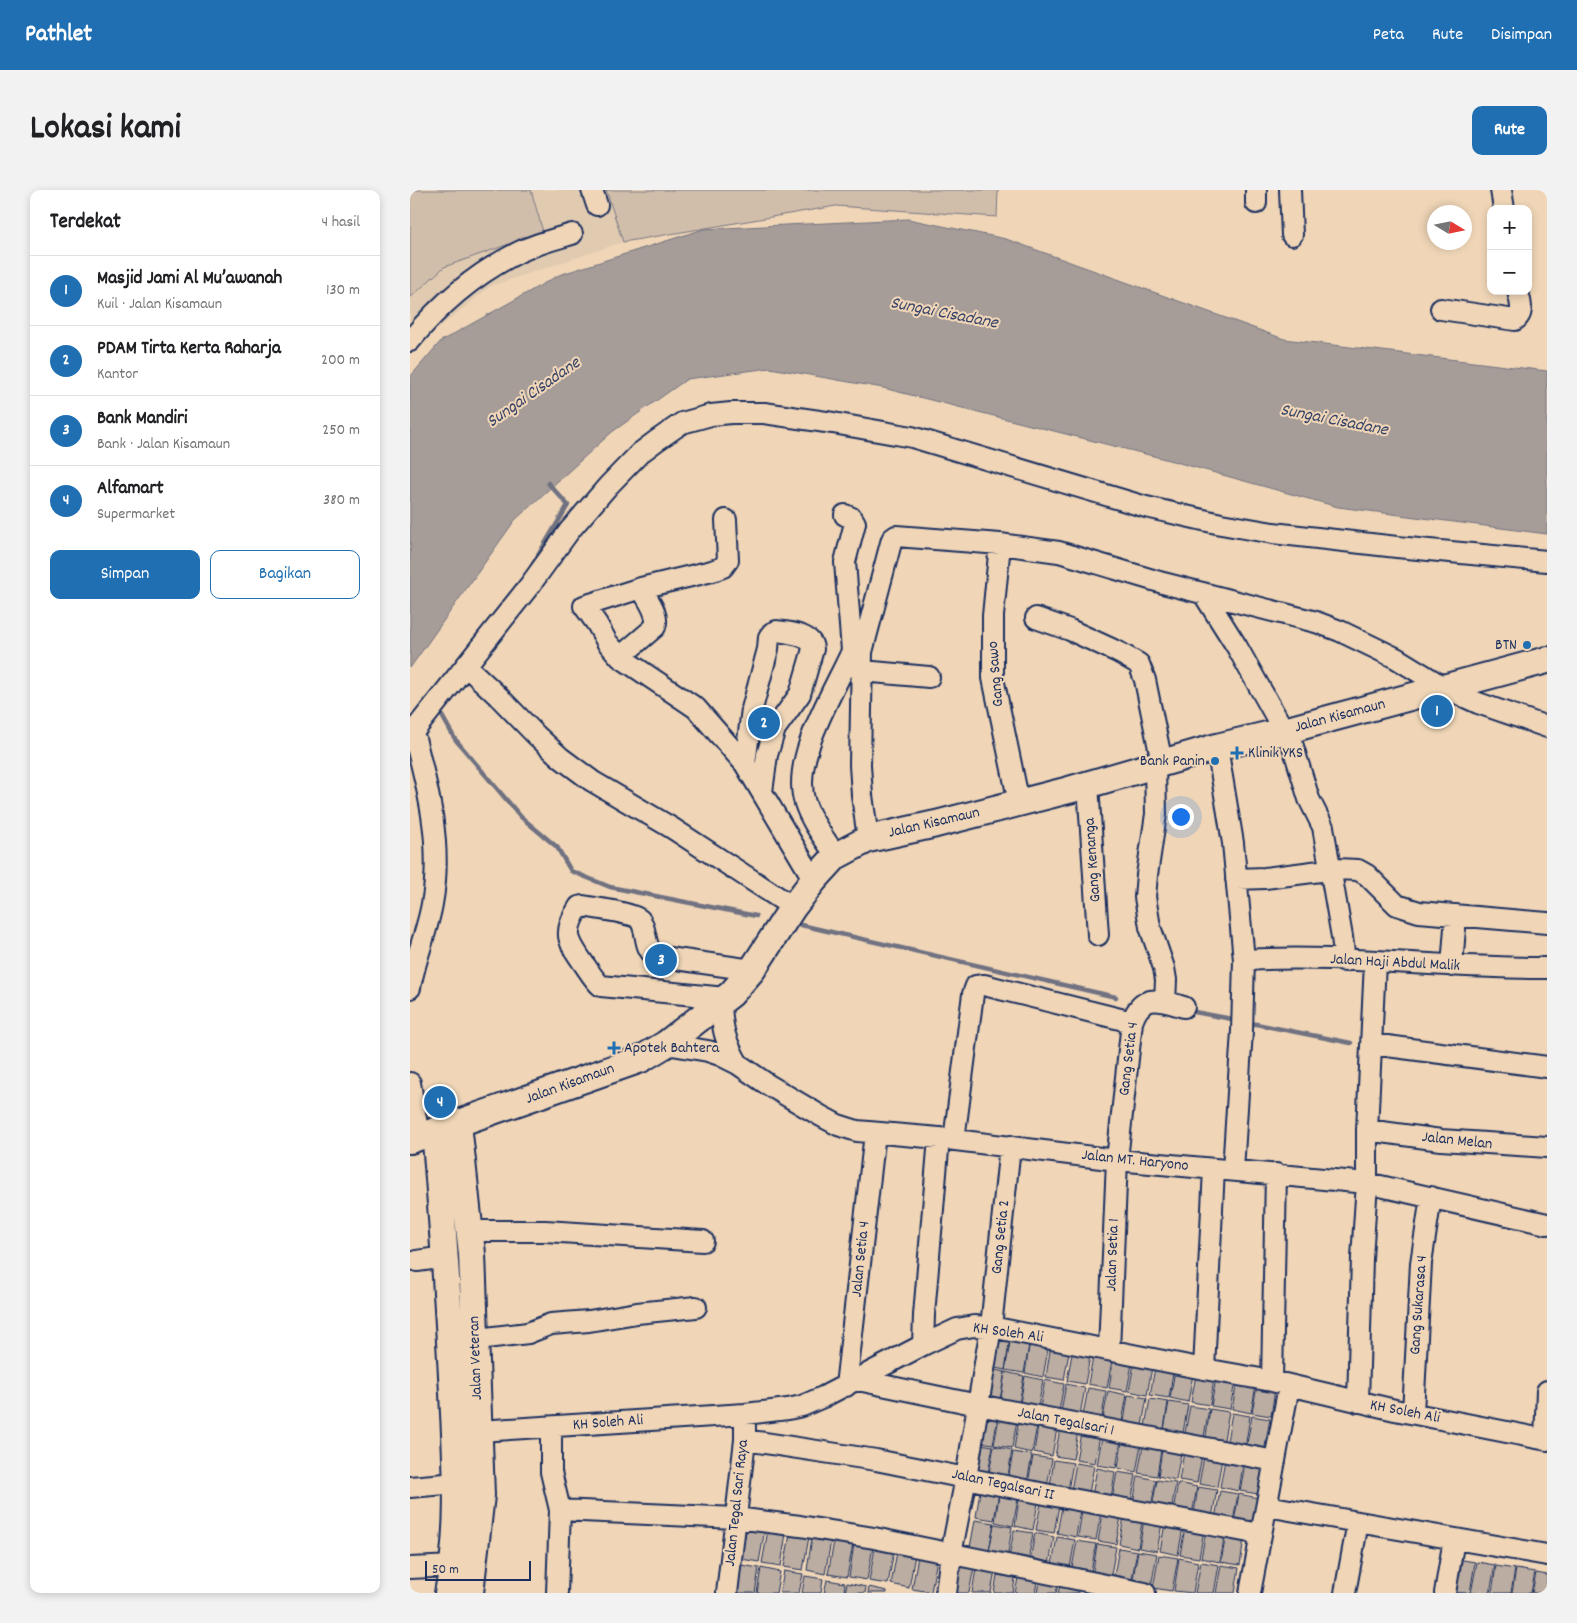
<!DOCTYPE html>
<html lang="id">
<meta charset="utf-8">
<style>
:root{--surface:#fff;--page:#f2f2f2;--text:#202124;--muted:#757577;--line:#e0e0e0;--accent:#1f6fb2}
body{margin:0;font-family:Dekko,sans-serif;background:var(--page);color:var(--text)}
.controls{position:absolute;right:15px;top:15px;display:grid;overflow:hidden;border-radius:10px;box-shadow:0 2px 8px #0003}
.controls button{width:45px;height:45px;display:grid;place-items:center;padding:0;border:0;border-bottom:1px solid var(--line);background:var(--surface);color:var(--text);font:25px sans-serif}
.compass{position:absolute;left:1017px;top:15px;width:45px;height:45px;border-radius:50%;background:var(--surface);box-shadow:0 2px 8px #0003;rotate:100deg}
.scale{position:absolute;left:15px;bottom:12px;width:106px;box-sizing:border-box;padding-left:5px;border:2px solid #1b2f5e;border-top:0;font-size:14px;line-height:18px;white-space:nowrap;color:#1b2f5e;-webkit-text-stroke:4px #f0d6b7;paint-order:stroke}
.you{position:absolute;left:770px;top:626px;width:18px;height:18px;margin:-12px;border:4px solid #fff;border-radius:50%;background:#1a73e8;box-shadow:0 0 0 8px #1a73e833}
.badge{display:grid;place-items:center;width:32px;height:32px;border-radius:50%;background:var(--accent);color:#fff;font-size:16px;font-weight:700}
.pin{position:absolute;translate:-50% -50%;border:2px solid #fff;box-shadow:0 1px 5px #0006}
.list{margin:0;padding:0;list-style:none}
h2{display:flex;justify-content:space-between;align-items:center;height:65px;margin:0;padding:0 20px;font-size:21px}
h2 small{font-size:16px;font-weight:400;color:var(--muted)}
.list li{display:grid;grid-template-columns:32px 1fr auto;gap:15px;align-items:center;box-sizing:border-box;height:70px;padding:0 20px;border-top:1px solid var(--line)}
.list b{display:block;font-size:19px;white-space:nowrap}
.list p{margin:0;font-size:16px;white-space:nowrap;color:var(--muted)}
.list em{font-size:16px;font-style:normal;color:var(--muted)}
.actions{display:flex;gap:10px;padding:15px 20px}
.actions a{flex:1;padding:11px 0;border:1px solid var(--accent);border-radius:10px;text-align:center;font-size:18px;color:var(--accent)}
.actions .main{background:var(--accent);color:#fff}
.map{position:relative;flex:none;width:1137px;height:1403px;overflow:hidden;border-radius:10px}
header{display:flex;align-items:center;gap:30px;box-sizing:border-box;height:70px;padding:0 25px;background:var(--accent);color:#fff}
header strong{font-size:24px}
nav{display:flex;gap:28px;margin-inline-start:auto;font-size:18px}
.intro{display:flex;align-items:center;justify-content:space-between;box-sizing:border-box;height:120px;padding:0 30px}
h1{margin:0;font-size:35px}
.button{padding:12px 22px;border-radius:10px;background:var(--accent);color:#fff;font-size:18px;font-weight:700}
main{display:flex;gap:30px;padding:0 30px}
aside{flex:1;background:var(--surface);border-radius:10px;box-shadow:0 2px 8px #0003}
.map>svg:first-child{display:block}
.built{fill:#e0cab0}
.green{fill:#d1beaa;stroke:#767684}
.water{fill:#a79d98;stroke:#6f7181}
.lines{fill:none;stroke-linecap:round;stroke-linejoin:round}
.stream{stroke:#6f7181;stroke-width:4.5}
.building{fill:#bbada1;stroke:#1b2f5e}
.minor-casing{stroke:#1b2f5e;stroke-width:24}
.major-casing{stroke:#1b2f5e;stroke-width:30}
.minor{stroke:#f0d6b7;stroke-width:20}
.major{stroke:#f0d6b7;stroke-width:26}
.poi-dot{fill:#1f6fb2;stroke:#f0d6b7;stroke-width:2}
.labels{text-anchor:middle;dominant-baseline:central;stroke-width:4;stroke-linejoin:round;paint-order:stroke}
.poi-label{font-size:16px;fill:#1b2f5e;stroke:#f0d6b7;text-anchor:end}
.street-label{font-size:16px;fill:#1b2f5e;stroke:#f0d6b7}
.water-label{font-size:18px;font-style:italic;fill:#37456a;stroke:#f0d6b7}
</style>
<header>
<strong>Pathlet</strong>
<nav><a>Peta</a><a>Rute</a><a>Disimpan</a></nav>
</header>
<div class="intro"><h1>Lokasi kami</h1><a class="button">Rute</a></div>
<main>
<aside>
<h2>Terdekat<small>4 hasil</small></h2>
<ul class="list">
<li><span class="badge">1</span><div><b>Masjid Jami Al Mu’awanah</b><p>Kuil · Jalan Kisamaun</p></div><em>130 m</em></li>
<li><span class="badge">2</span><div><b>PDAM Tirta Kerta Raharja</b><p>Kantor</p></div><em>200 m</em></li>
<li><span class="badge">3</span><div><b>Bank Mandiri</b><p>Bank · Jalan Kisamaun</p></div><em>250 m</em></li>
<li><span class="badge">4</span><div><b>Alfamart</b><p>Supermarket</p></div><em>380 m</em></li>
</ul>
<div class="actions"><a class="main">Simpan</a><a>Bagikan</a></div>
</aside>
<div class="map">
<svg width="1137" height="1403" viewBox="0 0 1137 1403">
<rect width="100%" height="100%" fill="#f0d6b7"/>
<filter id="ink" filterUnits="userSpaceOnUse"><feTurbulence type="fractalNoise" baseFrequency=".02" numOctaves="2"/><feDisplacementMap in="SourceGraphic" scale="10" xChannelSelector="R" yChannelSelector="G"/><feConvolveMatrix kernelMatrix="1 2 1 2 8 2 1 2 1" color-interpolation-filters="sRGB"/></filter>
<g filter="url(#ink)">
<path class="built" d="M121,0H196L213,52L81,96L0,161V108L34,77L133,42Z"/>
<path class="green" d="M0,0H121L133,42L34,77L0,108Z
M196,0H588L587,27L426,16L213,52Z"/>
<path class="water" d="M498,29L596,49L874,149L1137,181V344L928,317L755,269L473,198L360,178L277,189L202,242L105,330L0,478V187L31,151L149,85L294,39Z"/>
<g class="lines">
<path class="stream" d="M120,379L158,315L138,293
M31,524L45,549L111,627L147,657L161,681L200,697L346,726
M391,735L706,807
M779,821L822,829
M841,833L941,853"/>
</g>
<path class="building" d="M582,1143L600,1147L595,1180L576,1176Z
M601,1147L620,1150L614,1183L595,1180Z
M620,1150L639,1154L633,1187L615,1183Z
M641,1154L660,1157L654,1190L636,1187Z
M663,1158L681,1161L675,1194L657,1191Z
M684,1161L703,1165L697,1198L678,1194Z
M704,1165L723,1168L717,1201L699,1198Z
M725,1168L743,1172L737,1205L719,1201Z
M746,1172L764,1176L759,1208L740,1205Z
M766,1175L784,1179L778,1212L760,1208Z
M576,1178L595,1182L589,1215L570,1211Z
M787,1179L805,1182L800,1215L781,1212Z
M595,1182L614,1186L608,1219L590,1215Z
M807,1183L826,1186L820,1219L801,1216Z
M615,1186L633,1190L627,1223L609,1219Z
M828,1186L847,1190L841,1223L822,1219Z
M635,1190L654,1194L648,1227L629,1223Z
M848,1190L866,1193L861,1226L842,1223Z
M656,1194L675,1198L669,1230L650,1227Z
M678,1198L696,1201L691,1234L672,1231Z
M698,1201L717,1205L711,1238L692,1234Z
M718,1205L737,1208L731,1241L713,1238Z
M740,1209L758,1212L753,1245L734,1241Z
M759,1212L778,1215L772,1248L753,1245Z
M780,1216L799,1219L793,1252L774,1248Z
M570,1218L589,1221L583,1254L564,1251Z
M800,1219L819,1222L813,1255L795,1252Z
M590,1222L608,1225L602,1258L584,1255Z
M822,1223L840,1226L835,1259L816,1256Z
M842,1226L860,1229L854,1262L836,1259Z
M609,1227L628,1230L622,1263L604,1259Z
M629,1229L648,1233L642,1266L624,1262Z
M651,1233L669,1236L663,1269L645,1266Z
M672,1237L691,1240L685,1273L666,1270Z
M693,1242L712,1245L706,1278L687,1275Z
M713,1245L732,1249L726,1282L708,1278Z
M734,1250L752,1253L747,1286L728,1283Z
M564,1253L583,1256L577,1289L558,1286Z
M753,1253L772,1257L766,1290L748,1286Z
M584,1256L602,1260L597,1293L578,1289Z
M775,1257L793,1260L787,1293L769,1290Z
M795,1261L813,1264L807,1297L789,1294Z
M603,1262L622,1265L616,1298L597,1295Z
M816,1264L834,1268L829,1301L810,1297Z
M623,1266L642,1269L636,1302L617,1299Z
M836,1268L854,1271L848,1304L830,1301Z
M644,1270L663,1273L657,1306L639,1302Z
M666,1273L684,1276L678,1309L660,1306Z
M687,1278L705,1282L700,1315L681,1311Z
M707,1282L726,1285L720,1318L701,1315Z
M728,1286L746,1290L740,1323L722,1319Z
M747,1290L766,1293L760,1326L741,1323Z
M768,1293L787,1297L781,1330L762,1326Z
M571,1294L590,1297L584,1330L566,1327Z
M788,1297L807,1300L801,1333L783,1330Z
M590,1299L609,1303L603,1336L585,1332Z
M810,1301L828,1304L822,1337L804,1334Z
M610,1303L629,1307L623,1340L605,1336Z
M829,1304L848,1308L842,1340L823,1337Z
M632,1307L650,1310L644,1343L626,1340Z
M653,1311L671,1314L666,1347L647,1343Z
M673,1314L692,1317L686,1350L668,1347Z
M694,1318L712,1321L706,1354L688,1351Z
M715,1321L733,1325L728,1358L709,1354Z
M735,1325L753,1328L747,1361L729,1358Z
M756,1328L774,1332L768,1365L750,1361Z
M565,1330L584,1333L578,1366L559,1363Z
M776,1332L795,1335L789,1368L770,1365Z
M584,1334L602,1337L597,1370L578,1367Z
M337,1336L355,1339L349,1372L331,1369Z
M797,1336L816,1339L810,1372L791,1368Z
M817,1339L835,1342L830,1375L811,1372Z
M358,1340L376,1343L371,1376L352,1373Z
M604,1340L623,1343L617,1376L598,1373Z
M625,1343L644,1347L638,1380L619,1376Z
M380,1344L399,1347L393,1380L374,1377Z
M402,1347L421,1351L415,1384L397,1380Z
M647,1347L665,1350L659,1383L641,1380Z
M424,1351L443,1354L437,1387L418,1384Z
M667,1351L686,1354L680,1387L661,1383Z
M444,1354L463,1357L457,1390L439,1387Z
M687,1354L706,1357L700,1390L682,1387Z
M465,1358L484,1361L478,1394L459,1391Z
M709,1358L727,1361L721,1394L703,1391Z
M728,1361L747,1364L741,1397L722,1394Z
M487,1362L505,1365L499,1398L481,1394Z
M749,1365L768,1368L762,1401L743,1398Z
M508,1366L527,1369L521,1402L502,1399Z
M769,1368L788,1372L783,1403L764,1401Z
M1047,1369L1065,1372L1060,1403L1041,1402Z
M791,1372L809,1375L804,1403H785Z
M1067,1372L1085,1375L1080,1403H1061Z
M545,1373L564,1377L559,1403H540Z
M331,1375L349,1378L345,1403H326Z
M811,1375L829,1378L825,1403H806Z
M1086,1376L1105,1379L1101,1403H1082Z
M351,1378L370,1382L366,1403H347Z
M566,1378L585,1381L581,1403H562Z
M1106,1379L1125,1382L1121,1403H1102Z
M374,1381L393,1384L389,1403H370Z
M1126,1383L1137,1385V1403H1122Z
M587,1385L605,1388L603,1403H584Z
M395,1386L413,1389L411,1403H392Z
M608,1388L627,1392L625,1403H605Z
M417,1390L435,1393L434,1403H414Z
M629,1392L648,1395L646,1403H627Z
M437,1393L456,1397L455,1403H435Z
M650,1396L668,1399V1403H648Z
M459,1397L477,1401V1403H458Z"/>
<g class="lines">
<defs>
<path id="minor" d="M182,0L187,15
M846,0V13
M880,0L882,45
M1091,0L1094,19
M1031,119L1105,130C1115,123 1110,112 1108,101
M0,151C30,114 68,82 111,61C126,54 145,49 162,44
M435,325L442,328L445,333L435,372L442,461
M316,330L318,370L313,377L302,381L231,398L174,416L187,434L197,452L210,467L286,518L335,574L404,690
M590,354L583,426V488L609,613
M793,403L827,457L874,541
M626,428L660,440L708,462L729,474L735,490L752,573
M210,467L245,437C250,424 237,409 231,398
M56,476L88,506L126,545L151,568L182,591L262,638L383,717
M452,481L519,487
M878,540L899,609L913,637L932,747L935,771
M0,546L120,395L160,340L198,296L230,263L246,251L272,233L301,225L321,223H354L423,233L502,247L736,317L811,334L863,343L987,357L1137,371
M807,557L823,653L834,770L832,841L823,980
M335,574L342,519L358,459L359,447L362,443L367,441C379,443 402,444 403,459L390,504L365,539L357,565L352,602
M745,576L746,624L737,685L735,707L740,737L754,778L756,790L755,812
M678,595L688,745
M458,649L452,605L450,575L452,462L482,349L486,346L590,354L649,362L753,393L906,432L930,441L986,468L1035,498L1068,513L1137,537
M426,666C415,649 401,632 395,613C380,569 425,500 442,461L452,462
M826,689L855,688L926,679L948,680L957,685L987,715L1009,722L1137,733
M834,770C935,764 1036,779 1137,778
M1042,776L1046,725
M0,798C5,769 17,742 22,714C33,655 18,598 3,541
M316,808L191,796C184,790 179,781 174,774C158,751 152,743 169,717L173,716C183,718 225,723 230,730C238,741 233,757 245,766L342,780
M311,813C312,839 315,851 328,874
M256,854L298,861L310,865L328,874L357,894L411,926L428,935L447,941L529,948L707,970L957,993L1137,1034
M962,854L1137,877
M0,893L9,947
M957,940L1031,950L1137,957
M544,950L563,804L566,796L574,795L722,832
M60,1041H135L293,1051
M7,1071L36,1067
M51,1151L118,1143L141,1134L179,1131L227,1123L286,1117
M513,1155L514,1125L529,948
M699,1160L707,970L722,832C732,802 750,810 774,817
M794,1179L804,979
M448,1190L568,1215L865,1271
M862,1191L866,984
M436,1196L465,943
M948,1212L952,1068L957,993V940L965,772
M1003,1223L1011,1073L1021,1007
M141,1237V1282L150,1320L147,1403
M69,1241L335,1224L378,1219L392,1216L413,1207L513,1155L547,1139L564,1136L581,1137L794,1179L862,1191L985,1220L1137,1250
M1135,1249L1137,1201
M335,1250L466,1270L635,1304L850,1344
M0,1297L47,1293
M857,1316L1137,1365
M150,1320L326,1328L390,1336L464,1348L735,1403
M0,1378L44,1376
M317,1403L335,1250V1236
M536,1403L541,1364L556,1288L581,1137L600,956
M840,1403L879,1196
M935,1403L948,1332
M1035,1403L1044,1349"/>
<path id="major" d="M48,934L62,1064L71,1305L60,1403
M25,941C33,1028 38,1115 43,1203C46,1269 52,1338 38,1403
M0,950L231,869L256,854L321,804L342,780L383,717L404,690L426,666L458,649L526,634L659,600L807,557L874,541L1137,470"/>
</defs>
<use href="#minor" class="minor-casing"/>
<use href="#major" class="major-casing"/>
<use href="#minor" class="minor"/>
<use href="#major" class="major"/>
</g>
</g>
<g class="poi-dot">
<circle cx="1117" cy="455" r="5"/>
<path d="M824.5 555.5h5v5h5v5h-5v5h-5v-5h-5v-5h5z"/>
<circle cx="805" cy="571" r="5"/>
<path d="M201.5 850.5h5v5h5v5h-5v5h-5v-5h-5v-5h5z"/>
</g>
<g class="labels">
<g class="poi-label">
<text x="1107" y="455">BTN</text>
<text x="838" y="563" text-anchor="start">Klinik YKS</text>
<text x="795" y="571">Bank Panin</text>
<text x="214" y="858" text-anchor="start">Apotek Bahtera</text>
</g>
<g class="street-label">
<text transform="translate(586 484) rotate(-95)">Gang Sawo</text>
<text transform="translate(930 526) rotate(-15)">Jalan Kisamaun</text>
<text transform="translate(524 633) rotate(-13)">Jalan Kisamaun</text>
<text transform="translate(683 670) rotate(-94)">Gang Kenanga</text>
<text transform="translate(985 773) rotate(3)">Jalan Haji Abdul Malik</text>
<text transform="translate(719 869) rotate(-83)">Gang Setia 4</text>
<text transform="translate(160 894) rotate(-20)">Jalan Kisamaun</text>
<text transform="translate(1047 951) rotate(6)">Jalan Melan</text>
<text transform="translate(725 971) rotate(6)">Jalan MT. Haryono</text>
<text transform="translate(591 1047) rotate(-84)">Gang Setia 2</text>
<text transform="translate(703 1065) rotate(-88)">Jalan Setia 1</text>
<text transform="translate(451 1069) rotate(-84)">Jalan Setia 4</text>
<text transform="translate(1009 1115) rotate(-86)">Gang Sukarasa 4</text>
<text transform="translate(598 1143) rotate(8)">KH Soleh Ali</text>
<text transform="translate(66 1168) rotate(-92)">Jalan Veteran</text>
<text transform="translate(995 1222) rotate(11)">KH Soleh Ali</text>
<text transform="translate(656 1232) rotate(11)">Jalan Tegalsari 1</text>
<text transform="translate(198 1233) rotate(-4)">KH Soleh Ali</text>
<text transform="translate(593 1295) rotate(12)">Jalan Tegalsari II</text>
<text transform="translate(327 1313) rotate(-84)">Jalan Tegal Sari Raya</text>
</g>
<g class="water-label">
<text transform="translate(534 124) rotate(11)">Sungai Cisadane</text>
<text transform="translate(124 203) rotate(-35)">Sungai Cisadane</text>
<text transform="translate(924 231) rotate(11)">Sungai Cisadane</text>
</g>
</g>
</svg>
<div class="controls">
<button>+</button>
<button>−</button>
</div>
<svg class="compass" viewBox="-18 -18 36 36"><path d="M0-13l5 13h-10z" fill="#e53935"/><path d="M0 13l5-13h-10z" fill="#757577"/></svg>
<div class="scale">50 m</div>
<div class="you"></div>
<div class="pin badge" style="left:1027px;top:521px">1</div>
<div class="pin badge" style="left:354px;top:533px">2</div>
<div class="pin badge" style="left:251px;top:770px">3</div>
<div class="pin badge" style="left:30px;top:912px">4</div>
</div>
</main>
